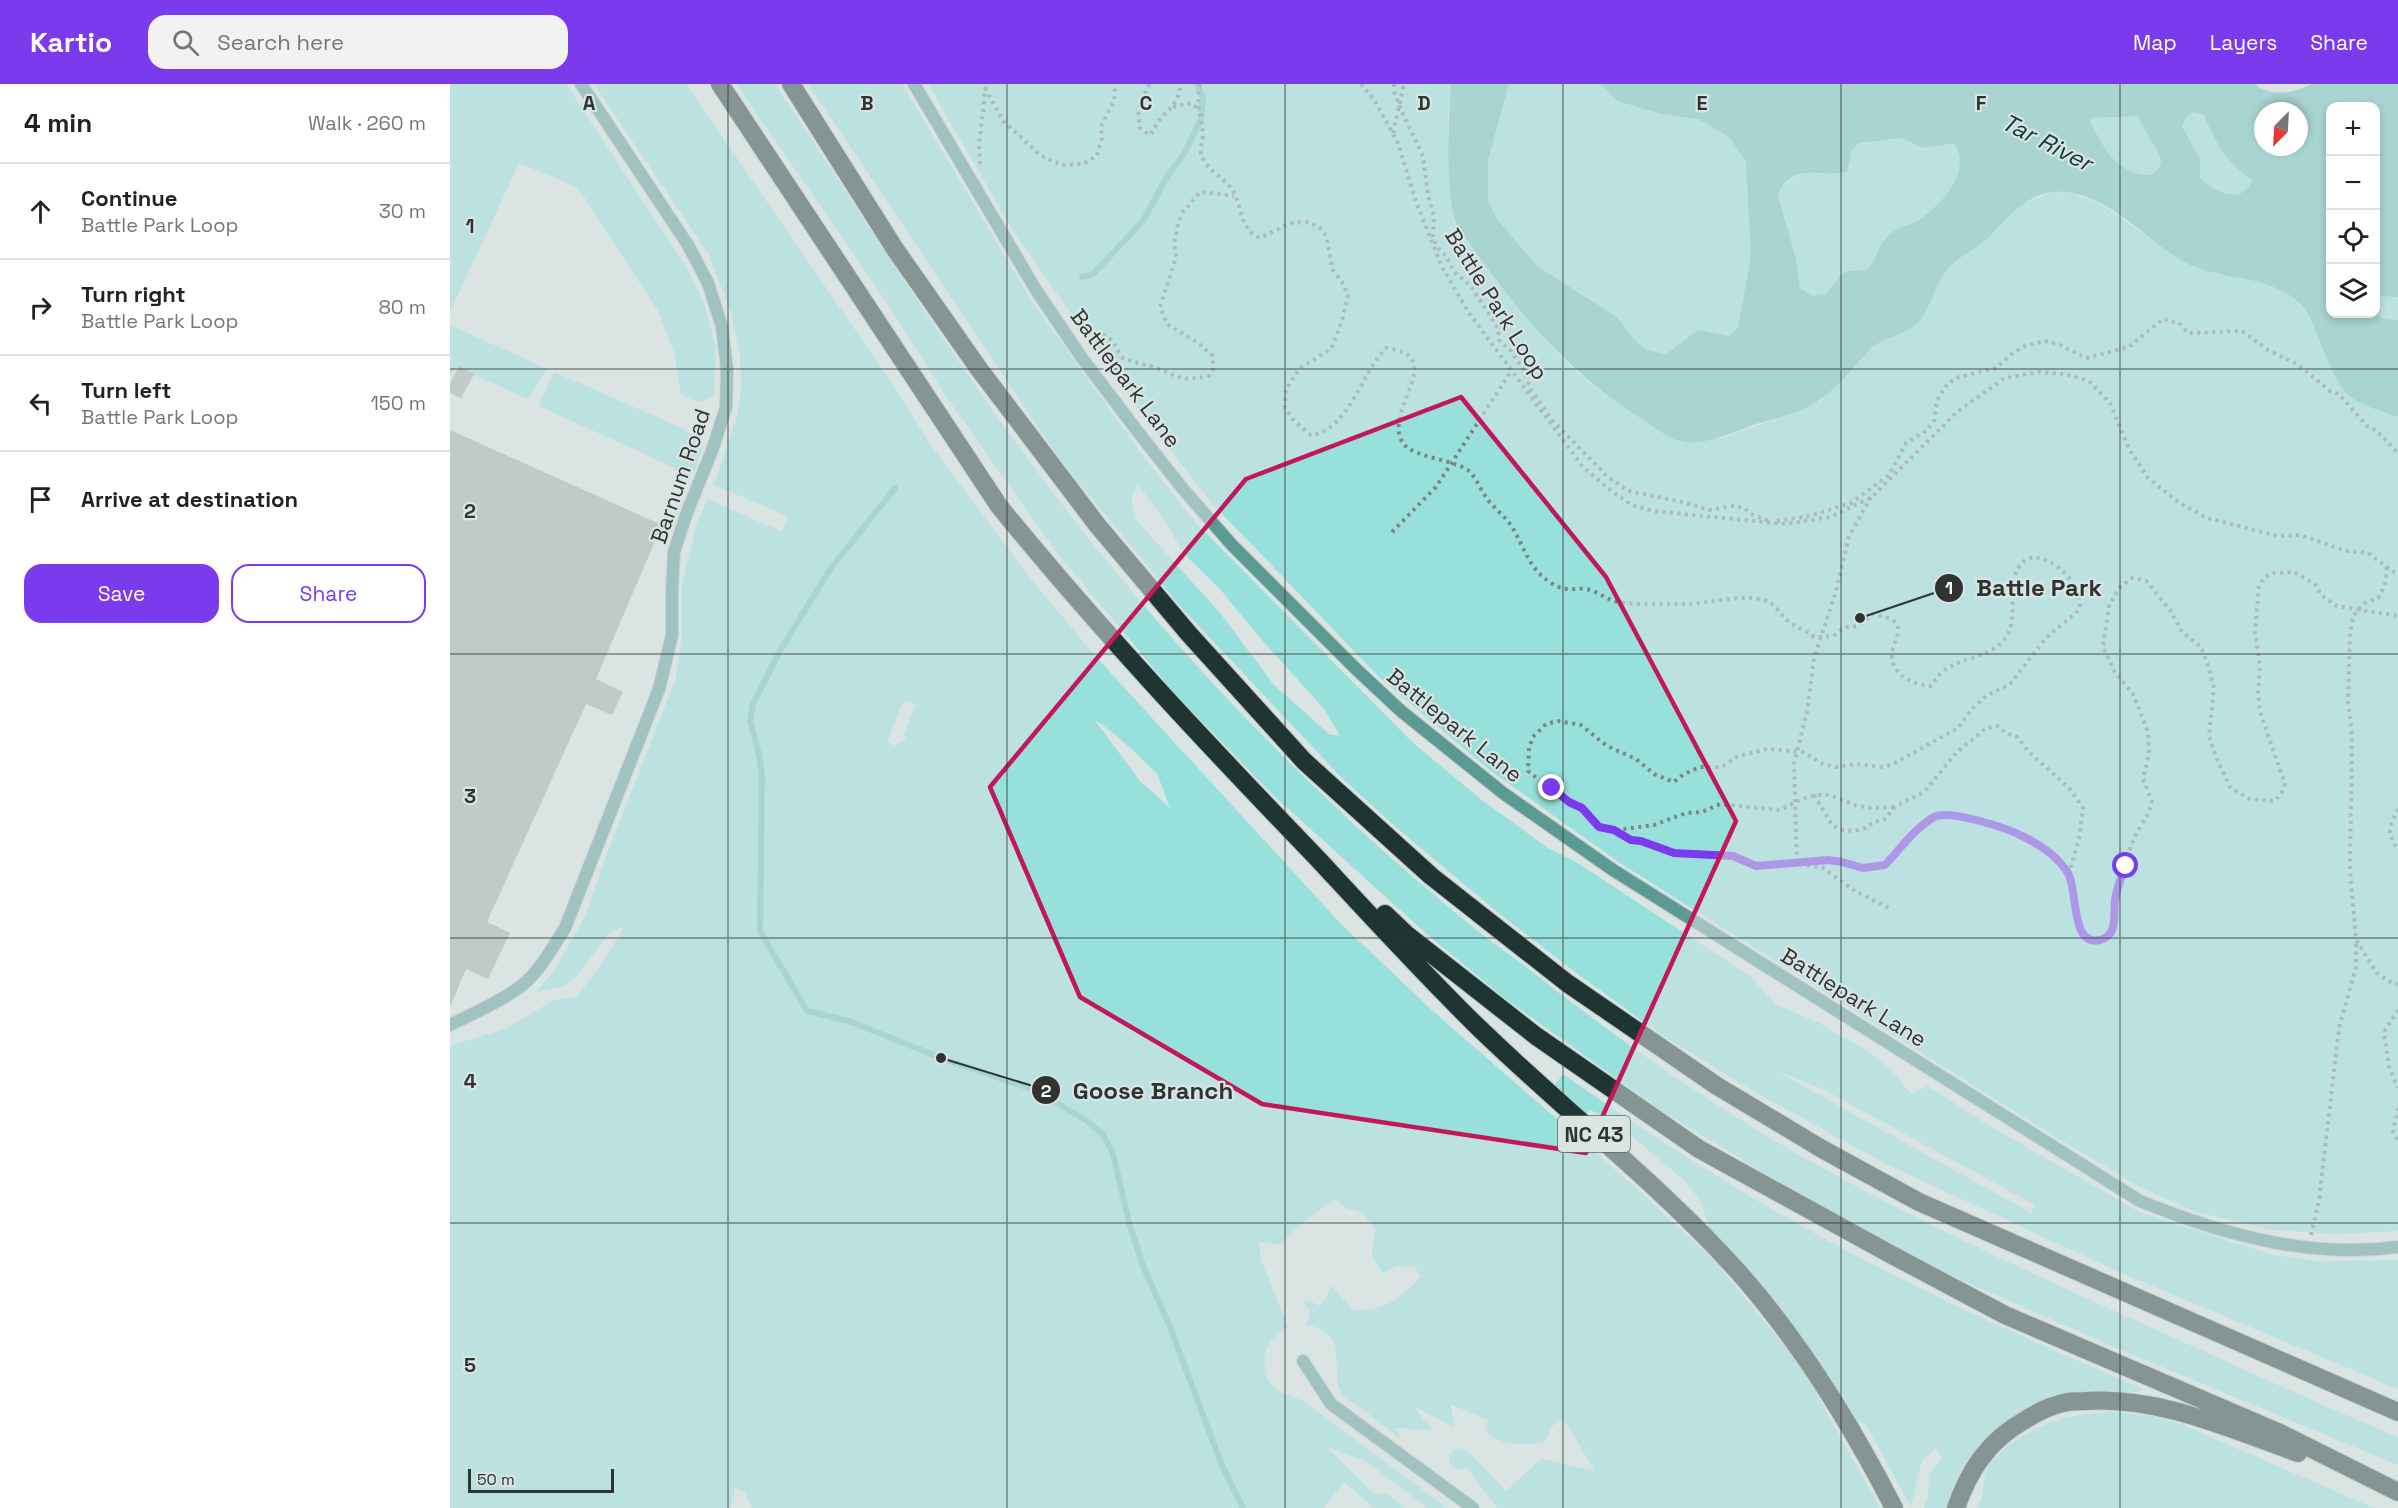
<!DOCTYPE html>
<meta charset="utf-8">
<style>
:root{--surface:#fff;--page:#f2f2f2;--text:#222;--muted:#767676;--line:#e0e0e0;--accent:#7c3aed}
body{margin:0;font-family:"Space Grotesk",sans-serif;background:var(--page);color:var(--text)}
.controls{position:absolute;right:18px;top:18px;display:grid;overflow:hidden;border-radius:12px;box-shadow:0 3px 9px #0003}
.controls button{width:54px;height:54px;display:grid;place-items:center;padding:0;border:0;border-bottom:2px solid var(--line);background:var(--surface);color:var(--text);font:30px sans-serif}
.compass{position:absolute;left:1804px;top:18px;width:54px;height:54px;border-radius:50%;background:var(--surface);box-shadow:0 3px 9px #0003;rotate:204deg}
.scale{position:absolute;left:18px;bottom:15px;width:146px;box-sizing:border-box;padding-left:6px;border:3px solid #2f3433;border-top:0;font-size:16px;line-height:21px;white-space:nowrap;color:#2f3433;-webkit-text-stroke:4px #d9e4e3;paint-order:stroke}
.stop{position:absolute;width:18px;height:18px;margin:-14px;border:4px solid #7c3aed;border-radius:50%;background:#fff}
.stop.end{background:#7c3aed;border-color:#fff;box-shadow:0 2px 6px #0008}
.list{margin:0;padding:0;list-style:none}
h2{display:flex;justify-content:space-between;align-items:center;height:78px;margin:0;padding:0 24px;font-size:26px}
h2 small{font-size:20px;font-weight:400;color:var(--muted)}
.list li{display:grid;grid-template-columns:39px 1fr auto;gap:18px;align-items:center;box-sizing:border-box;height:96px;padding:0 24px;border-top:2px solid var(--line)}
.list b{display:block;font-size:22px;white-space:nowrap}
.list p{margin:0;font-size:20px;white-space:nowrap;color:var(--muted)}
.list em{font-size:20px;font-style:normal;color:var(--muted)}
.actions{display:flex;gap:12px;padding:18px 24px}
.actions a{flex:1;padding:14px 0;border:2px solid var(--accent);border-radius:18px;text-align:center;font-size:21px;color:var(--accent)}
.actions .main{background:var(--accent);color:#fff}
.icon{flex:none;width:33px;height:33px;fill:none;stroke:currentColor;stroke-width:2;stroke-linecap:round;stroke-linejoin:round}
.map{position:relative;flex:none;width:1948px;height:1424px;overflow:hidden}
header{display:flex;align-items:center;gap:36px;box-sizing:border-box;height:84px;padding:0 30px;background:var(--accent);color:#fff}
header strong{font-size:28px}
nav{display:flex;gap:33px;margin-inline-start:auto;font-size:21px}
.search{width:420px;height:54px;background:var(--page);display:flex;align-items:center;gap:15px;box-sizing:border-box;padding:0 21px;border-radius:18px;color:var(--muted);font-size:22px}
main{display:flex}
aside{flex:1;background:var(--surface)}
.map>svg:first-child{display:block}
.green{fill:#97e0db;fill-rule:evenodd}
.water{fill:#6dc2bd;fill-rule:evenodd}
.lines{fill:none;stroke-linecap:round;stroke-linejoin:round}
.stream{stroke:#6dc2bd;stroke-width:6}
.building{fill:#a0aaa9}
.minor-casing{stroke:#b7c1c0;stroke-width:14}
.motorway-casing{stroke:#b7c1c0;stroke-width:20}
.path{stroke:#7e8685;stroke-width:4;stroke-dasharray:3 4.5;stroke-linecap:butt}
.minor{stroke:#5b9995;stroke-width:12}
.motorway{stroke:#1e3533;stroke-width:18}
.route{stroke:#7c3aed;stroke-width:8}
.marked{fill:none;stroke:#c2185b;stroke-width:4.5;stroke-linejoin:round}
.grid{fill:none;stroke:#2f3433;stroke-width:1.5;stroke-opacity:0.55}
.labels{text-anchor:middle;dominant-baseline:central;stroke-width:4.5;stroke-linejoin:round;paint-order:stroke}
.shield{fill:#d9e4e3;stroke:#626968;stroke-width:1.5}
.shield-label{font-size:21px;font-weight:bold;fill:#2f3433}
.street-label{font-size:22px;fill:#2f3433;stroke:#d9e4e3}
.water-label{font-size:24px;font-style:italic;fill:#133c3a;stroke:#d9e4e3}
.grid-label{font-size:20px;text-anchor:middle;font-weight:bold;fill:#2f3433;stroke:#d9e4e3;stroke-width:4.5;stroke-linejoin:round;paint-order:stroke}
.leader{fill:none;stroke:#2f3433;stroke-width:2}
.callout-dot{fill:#2f3433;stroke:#d9e4e3;stroke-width:2}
.mark-label{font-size:18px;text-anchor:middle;font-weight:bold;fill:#fff}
.callout-label{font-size:24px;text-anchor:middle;font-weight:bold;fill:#2f3433;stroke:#d9e4e3;stroke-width:4.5;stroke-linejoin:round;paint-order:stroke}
</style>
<header>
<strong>Kartio</strong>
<div class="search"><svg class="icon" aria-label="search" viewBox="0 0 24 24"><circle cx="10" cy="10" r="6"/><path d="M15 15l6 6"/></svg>Search here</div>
<nav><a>Map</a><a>Layers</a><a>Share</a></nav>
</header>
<main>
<aside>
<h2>4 min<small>Walk · 260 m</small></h2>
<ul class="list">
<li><svg class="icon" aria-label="ahead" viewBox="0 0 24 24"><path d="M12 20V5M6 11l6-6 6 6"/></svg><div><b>Continue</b><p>Battle Park Loop</p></div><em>30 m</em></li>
<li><svg class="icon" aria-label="right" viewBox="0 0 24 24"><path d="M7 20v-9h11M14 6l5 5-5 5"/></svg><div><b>Turn right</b><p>Battle Park Loop</p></div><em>80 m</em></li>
<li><svg class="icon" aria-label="left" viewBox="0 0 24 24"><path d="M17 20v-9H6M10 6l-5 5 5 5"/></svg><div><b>Turn left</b><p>Battle Park Loop</p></div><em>150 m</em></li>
<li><svg class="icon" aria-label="arrive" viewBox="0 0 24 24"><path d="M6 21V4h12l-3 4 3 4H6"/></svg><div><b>Arrive at destination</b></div></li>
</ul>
<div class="actions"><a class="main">Save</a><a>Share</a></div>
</aside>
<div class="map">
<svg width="1948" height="1424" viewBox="0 0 1948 1424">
<rect width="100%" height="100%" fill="#d9e4e3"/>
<path class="green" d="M0,0H116L238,186L255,222L266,264L264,311C249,322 247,318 231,310L224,268L208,227L133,111L124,102L69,79L0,228Z
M144,0H236L443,301L480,360L580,494L646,573L891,840L985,929L1185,1103L1265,1177L1352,1284L1430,1424H1047L1017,1384L1006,1385L999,1379L1002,1366L1010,1364L1022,1371L1056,1407L1091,1375L1145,1387L1114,1335L1102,1342L1095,1358C1074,1361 1049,1363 1035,1346L1038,1336L1000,1320L1005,1343L964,1322L972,1335L981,1342L980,1346L945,1344L952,1356C938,1345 923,1333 908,1322C903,1319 896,1316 893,1311C876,1291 905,1249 856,1241L860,1227L853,1218L858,1216L870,1222L877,1213L880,1201L903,1226C937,1227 948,1215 971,1193L965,1183L946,1182L933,1190L922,1171L925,1145L913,1129L896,1124L885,1115L851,1140L830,1161L809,1157L811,1176L838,1243L821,1256L816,1265L814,1276L818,1296L827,1306L855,1318L997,1424H978L915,1377L877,1363L923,1409L938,1411L955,1424H925L894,1398L873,1424H302L295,1409L285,1404L280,1424H0V962L57,944L104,916L127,913L152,879L175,842L158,850L126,893L114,902L86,908L104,887L136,831L154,778L226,594L232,551V499L247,438L258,415L332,448L338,432L264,401L287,333L291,306L290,271L281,228L259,171ZM456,616L466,621L453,652L457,654L446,662L437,658L450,624ZM644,635L666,651L707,689L720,724L690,697Z
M286,0H325C433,162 536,330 660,481C765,609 883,729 1012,834C1034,853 1058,869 1081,887C1155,945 1231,1000 1312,1049C1428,1119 1557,1178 1680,1234C1770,1274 1858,1316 1948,1353V1381L1669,1265L1516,1198L1386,1132L1212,1027L1057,916L979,852L822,710L765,651L727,612L607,469L498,315L425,201Z
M358,0H452L583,219L691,369L746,439L962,658L1033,717L1098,764L1126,778L1301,893L1325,920L1369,939L1422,970L1445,990L1461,1010L1478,1002L1538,1041L1691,1129L1823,1171L1868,1177L1948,1176V1305L1669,1188L1436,1080L1305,1008L1218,955L1129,891L1046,827L947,744L890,692L730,522L609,374ZM687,399L715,437L734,470L770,505L811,555L875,626L890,652L879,650L824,601L770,529L687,437L681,416ZM1326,987L1373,1005L1585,1121L1581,1129Z
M478,0H1001L998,36L1000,97L1004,135L1051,203L1108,270L1138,298L1173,323L1196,339L1230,358L1272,354L1345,328L1371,316L1410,278L1417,267L1469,238L1493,191L1512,170L1540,152L1569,122L1600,109L1617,108L1639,115L1660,126L1723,171L1746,184L1772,191H1785L1830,205L1850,220L1860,232L1885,289L1920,323L1948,333V1147L1888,1150L1824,1146L1746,1128L1690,1103L1594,1046L1170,779L1041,687L929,593L760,417L674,306L564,148Z
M1059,0H1150L1167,17L1211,30L1248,35L1279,53L1296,78L1299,90L1301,171L1288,244L1279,252L1248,246L1216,270L1197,266L1183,254L1167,233L1087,182L1047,135L1038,116V76Z
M1744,28L1754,31C1766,60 1776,78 1802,96C1791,123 1764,108 1749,94L1750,75L1732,42L1737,32Z
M1689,32C1691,38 1693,45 1697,50C1705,65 1722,79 1700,91C1664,90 1653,62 1639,33Z
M1452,54C1474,65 1481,62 1504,58C1520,87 1497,118 1472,134C1461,141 1448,143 1439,151C1428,161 1426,175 1417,186L1397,187L1377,210L1362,212L1350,204L1346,175L1328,111C1339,86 1364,87 1388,90L1401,73L1403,63L1409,59Z
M1926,212L1948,213V236L1932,235L1926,229Z
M0,241L97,285L78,315L6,283L0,292Z
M104,288L234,345L246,354L253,363L245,386L236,389L89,322Z
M1113,990C1211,1059 1312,1123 1418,1178C1507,1224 1599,1265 1691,1304L1689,1308H1634L1615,1312L1527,1368L1508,1391L1496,1424H1474L1478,1413L1479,1391L1492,1374L1486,1364L1472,1376L1461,1423L1415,1339L1405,1337L1335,1231L1306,1194L1260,1146L1251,1118L1236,1098L1162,1035L1140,1026L1135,1031L1103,1003Z
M1666,1328L1701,1332L1733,1341L1924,1424H1527C1535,1413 1532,1400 1536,1388C1539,1379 1550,1369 1557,1363C1592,1336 1622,1330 1666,1328Z"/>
<path class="water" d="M1001,0H1059L1038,76V116L1047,135L1087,182L1167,233L1183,254L1197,266L1216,270L1248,246L1279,252L1288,244L1301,171L1296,78L1279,53L1248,35L1211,30L1167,17L1150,0H1804C1823,13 1841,10 1862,0H1948V213L1926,212V22H1880V230L1926,229L1933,235L1948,236V333C1932,327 1911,322 1898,311C1889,303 1874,269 1870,257C1864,243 1861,230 1850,220C1816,188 1773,198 1736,179C1697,158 1663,113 1616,108C1581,105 1562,129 1540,152C1526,167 1508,170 1494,190C1484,204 1481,221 1472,234C1458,252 1429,253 1416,270C1399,289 1381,311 1358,323C1341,331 1323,335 1306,340C1285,347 1251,364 1229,357C1216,353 1195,337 1182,329C1108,280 1058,215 1008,143C994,117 999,32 1001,0ZM1813,27H1849V63H1813ZM1744,28L1754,31C1766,60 1776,78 1802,96C1791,123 1764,107 1750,94V75L1732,42L1737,32ZM1688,32C1691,38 1693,44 1697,50C1705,65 1722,79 1700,91C1665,90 1653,63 1639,34ZM1452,54L1473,64L1504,59C1521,87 1496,116 1473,133C1463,141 1450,142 1440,150C1428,160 1427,175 1417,186L1397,187L1392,190L1376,210L1362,212L1350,204L1346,175L1328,111C1342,77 1370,94 1397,88L1402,66L1409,59Z"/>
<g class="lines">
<path class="stream" d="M632,193L643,190L693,137L715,96L735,68L751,35L753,14L747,0
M445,404L381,484L331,565L303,620L300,636L309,671L312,691L310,847L357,927L399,937L491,974L585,1006L637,1037L653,1050L663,1070L680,1142L693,1182L720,1243L771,1379L793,1424"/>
</g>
<path class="building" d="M9,282L24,290L11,314L0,309V299Z
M0,346L212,441L146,595L173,608L162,631L136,620L37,838L60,849L38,895L16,885L0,923Z"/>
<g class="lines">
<defs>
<path id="minor" d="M464,0L586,206L632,274L688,348L733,405L782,461L906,585L951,627L1053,709L1163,786L1690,1117C1771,1150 1860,1175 1948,1163
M0,941C24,929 48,919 70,903C89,888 102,865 115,844L209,605L222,551V505L224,468L236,431L263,364L276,323L277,285L272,243L258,199L238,161L131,0
M853,1277L881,1320L1023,1424"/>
<path id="motorway" d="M270,0L549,422C649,545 757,660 867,774C919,830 971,887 1026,941C1113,1026 1211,1101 1292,1192C1353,1262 1402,1342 1444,1424
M341,0L445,165L529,285L648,442L739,550L854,677L981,792L1117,899L1267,1002L1372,1065L1469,1118L1948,1328
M935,830L956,850L1086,952L1249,1065L1442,1171L1555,1231L1830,1349L1948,1408
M1506,1424C1519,1386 1539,1356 1575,1336C1586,1329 1600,1322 1613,1319C1620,1317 1628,1317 1635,1317C1709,1312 1780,1345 1848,1369"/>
</defs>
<use href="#minor" class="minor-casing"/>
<use href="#motorway" class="motorway-casing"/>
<path class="path" d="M699,0L688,26L690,44L700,51C704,45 707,39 711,34C721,23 730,18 730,0
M750,0C745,20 752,31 753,50C753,56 750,63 751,69C754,85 772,92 781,104C793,120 788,145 810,154L840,139L858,138L870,144L876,152L883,186L892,198L898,211L892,237L881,265L850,284L836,305L835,323L844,337L861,351C899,346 911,289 936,264C1001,272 931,326 953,359C963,374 1004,375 1019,387C1026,393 1030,405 1036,413C1042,423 1053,430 1060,440C1074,460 1077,484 1101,499C1118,510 1126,502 1140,506C1147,508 1154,513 1161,516C1177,522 1219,520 1238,520C1261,519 1291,510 1314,516C1327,520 1331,533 1341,539C1349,545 1357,546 1364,553L1383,552L1395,543L1408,542L1423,530C1429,532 1440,533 1445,538C1453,548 1442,560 1442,570C1441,591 1462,600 1481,602C1485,597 1490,588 1496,585C1514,573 1538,573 1553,557C1573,535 1552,502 1572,479C1590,459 1637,500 1629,526L1596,554L1560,600L1536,612L1522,625L1508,644L1443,680L1433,683L1405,680L1386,683L1373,680L1353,668L1317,665L1288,672L1272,683H1250L1234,690L1224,698L1204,690L1186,675L1157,662L1131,641L1108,637L1096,640L1083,653L1079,664L1078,687C1094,700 1112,712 1130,723C1137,728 1140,738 1148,743C1153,746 1160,745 1166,747C1187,757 1223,772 1247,772C1258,772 1268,770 1279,772C1289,774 1298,781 1309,782C1327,784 1357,778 1376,776C1394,775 1411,787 1429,783C1437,782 1442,774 1446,769C1457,757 1470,738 1486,732C1496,728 1516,734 1526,736C1558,744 1601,759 1619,790C1628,806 1620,862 1650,856C1671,852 1664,819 1667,804C1671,792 1682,754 1689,745C1695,735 1700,728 1702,717L1693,695L1699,671L1698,648L1683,610L1664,587L1653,562L1659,522L1670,503L1682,494L1696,497L1720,526L1732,548L1751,563L1759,584L1764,604L1759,652L1765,671L1780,703L1800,715L1825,717L1832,708L1835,700L1810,628L1808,608L1810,582L1805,548L1809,501L1815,493L1823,489L1844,488L1865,500L1871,511L1887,522L1948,532
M911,0L925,17L948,59L966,118L992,183L1019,229L1133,383L1160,406L1182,421L1203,427L1335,440L1380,433L1422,413L1507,328L1555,294L1589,288L1615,290L1639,297L1660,319L1679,365L1698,394L1728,418L1757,434L1828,452L1850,451L1897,467L1918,469L1948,491
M944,0V7L950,24L973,72L978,111L984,132L983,153L987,163L996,172L1004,188L1021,202L1048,244L1049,256L1061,267L1073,285L1081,306L1103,337L1156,391L1178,407L1232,418L1259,426L1283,422L1294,424L1301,430L1319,437
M535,4L553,37L590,71L611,81L633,80L647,72L652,54L651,42L664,17L665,0
M723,23L741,19L748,25
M943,49L954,0
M530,80L529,62L536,0
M631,245C656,252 659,247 671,273C682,278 692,280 703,283C730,292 728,298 759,292L763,285V272L747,258L717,240L710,223L726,173L724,160L728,140L733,128L750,108L784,112
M1421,413L1399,452L1386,507L1364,574L1357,628L1344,680L1347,780L1373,784L1405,807L1439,824
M1327,437L1359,432L1401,419L1439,391L1456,359L1476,347L1484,337L1487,316L1498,299L1509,293L1546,284L1563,269L1575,262L1594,257L1608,260L1636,274L1679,263L1713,235L1729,239L1738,249L1792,247L1818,266L1847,280L1880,307L1889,310L1917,342L1927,347L1948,369
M942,448L986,403L1062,286
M1937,483L1935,501L1928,514L1915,519L1903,532L1900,551L1898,617L1902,650L1900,784L1906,856L1927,889L1942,899L1948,900
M1364,711L1383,742L1393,746L1405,747L1415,744L1424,738L1434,736L1446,722L1474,708L1506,669L1536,644L1548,642L1556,649L1567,653L1579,668L1619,704L1633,724L1629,754L1619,790
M1948,725C1939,744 1936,748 1948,766
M1166,746L1204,741L1236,729L1252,728L1270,720L1330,726L1352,715L1364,711H1380L1405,721L1421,724L1445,723
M1948,926L1934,948L1939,983L1948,1004
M1948,1024L1943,1047L1948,1056
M1861,1151L1869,1116L1889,944L1906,883V857"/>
<use href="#minor" class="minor"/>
<use href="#motorway" class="motorway"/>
</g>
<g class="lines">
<path class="route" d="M1102,704L1119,718L1132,724L1149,743L1164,746L1181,756L1191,757L1224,769L1283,772L1306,782L1378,776L1392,778L1413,784L1435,781C1450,765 1465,744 1484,733C1499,725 1557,744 1572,752C1581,756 1592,763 1600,769C1606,774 1614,783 1618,789C1628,805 1620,863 1650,856C1669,851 1663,830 1665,816C1667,804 1671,793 1676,782"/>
</g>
<path d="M0 0H1948V1424H0ZM1011,313L1156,493L1286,737L1136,1069L812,1020L630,913L540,703L796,395Z" fill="#d9e4e3" fill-opacity=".55" fill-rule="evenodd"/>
<path class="marked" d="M1011,313L1156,493L1286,737L1136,1069L812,1020L630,913L540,703L796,395Z"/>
<path class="grid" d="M278,0V1424M557,0V1424M835,0V1424M1113,0V1424M1391,0V1424M1670,0V1424M0,285H1948M0,570H1948M0,854H1948M0,1139H1948"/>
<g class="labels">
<rect class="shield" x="1108" y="1032" width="72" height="36" rx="4.5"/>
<g class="shield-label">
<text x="1144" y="1050">NC 43</text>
</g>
<g class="street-label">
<text transform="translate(1047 220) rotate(58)">Battle Park Loop</text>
<text transform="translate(676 294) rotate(53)">Battlepark Lane</text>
<text transform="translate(230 392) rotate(-71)">Barnum Road</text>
<text transform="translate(1005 641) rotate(39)">Battlepark Lane</text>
<text transform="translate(1404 913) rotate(32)">Battlepark Lane</text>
</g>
<g class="water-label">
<text transform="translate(1597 58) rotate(27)">Tar River</text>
</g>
</g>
<g class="grid-label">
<text x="139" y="26">A</text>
<text x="417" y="26">B</text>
<text x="696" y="26">C</text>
<text x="974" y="26">D</text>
<text x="1252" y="26">E</text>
<text x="1531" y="26">F</text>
<text x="20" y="149">1</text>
<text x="20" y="434">2</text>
<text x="20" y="719">3</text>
<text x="20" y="1004">4</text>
<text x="20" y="1288">5</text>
</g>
<path class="leader" d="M1410 534L1499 504M491 974L596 1006"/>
<g class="callout-dot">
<circle cx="1410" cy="534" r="6"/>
<circle cx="491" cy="974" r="6"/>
<circle cx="1499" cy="504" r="15"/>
<circle cx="596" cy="1006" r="15"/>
</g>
<g class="mark-label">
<text x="1499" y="510">1</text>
<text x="596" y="1013">2</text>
</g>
<g class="callout-label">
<text x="1589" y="512">Battle Park</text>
<text x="703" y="1015">Goose Branch</text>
</g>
</svg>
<div class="controls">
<button>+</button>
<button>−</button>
<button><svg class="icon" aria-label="locate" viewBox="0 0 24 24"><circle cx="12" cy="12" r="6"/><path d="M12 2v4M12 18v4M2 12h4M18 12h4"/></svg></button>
<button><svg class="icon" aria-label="layers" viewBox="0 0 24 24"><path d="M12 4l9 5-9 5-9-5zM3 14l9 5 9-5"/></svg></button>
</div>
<svg class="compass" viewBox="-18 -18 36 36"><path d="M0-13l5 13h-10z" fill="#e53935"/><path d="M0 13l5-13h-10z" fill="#767676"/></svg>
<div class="scale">50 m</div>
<div class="stop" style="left:1676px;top:782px"></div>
<div class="stop end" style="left:1102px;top:704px"></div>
</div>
</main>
